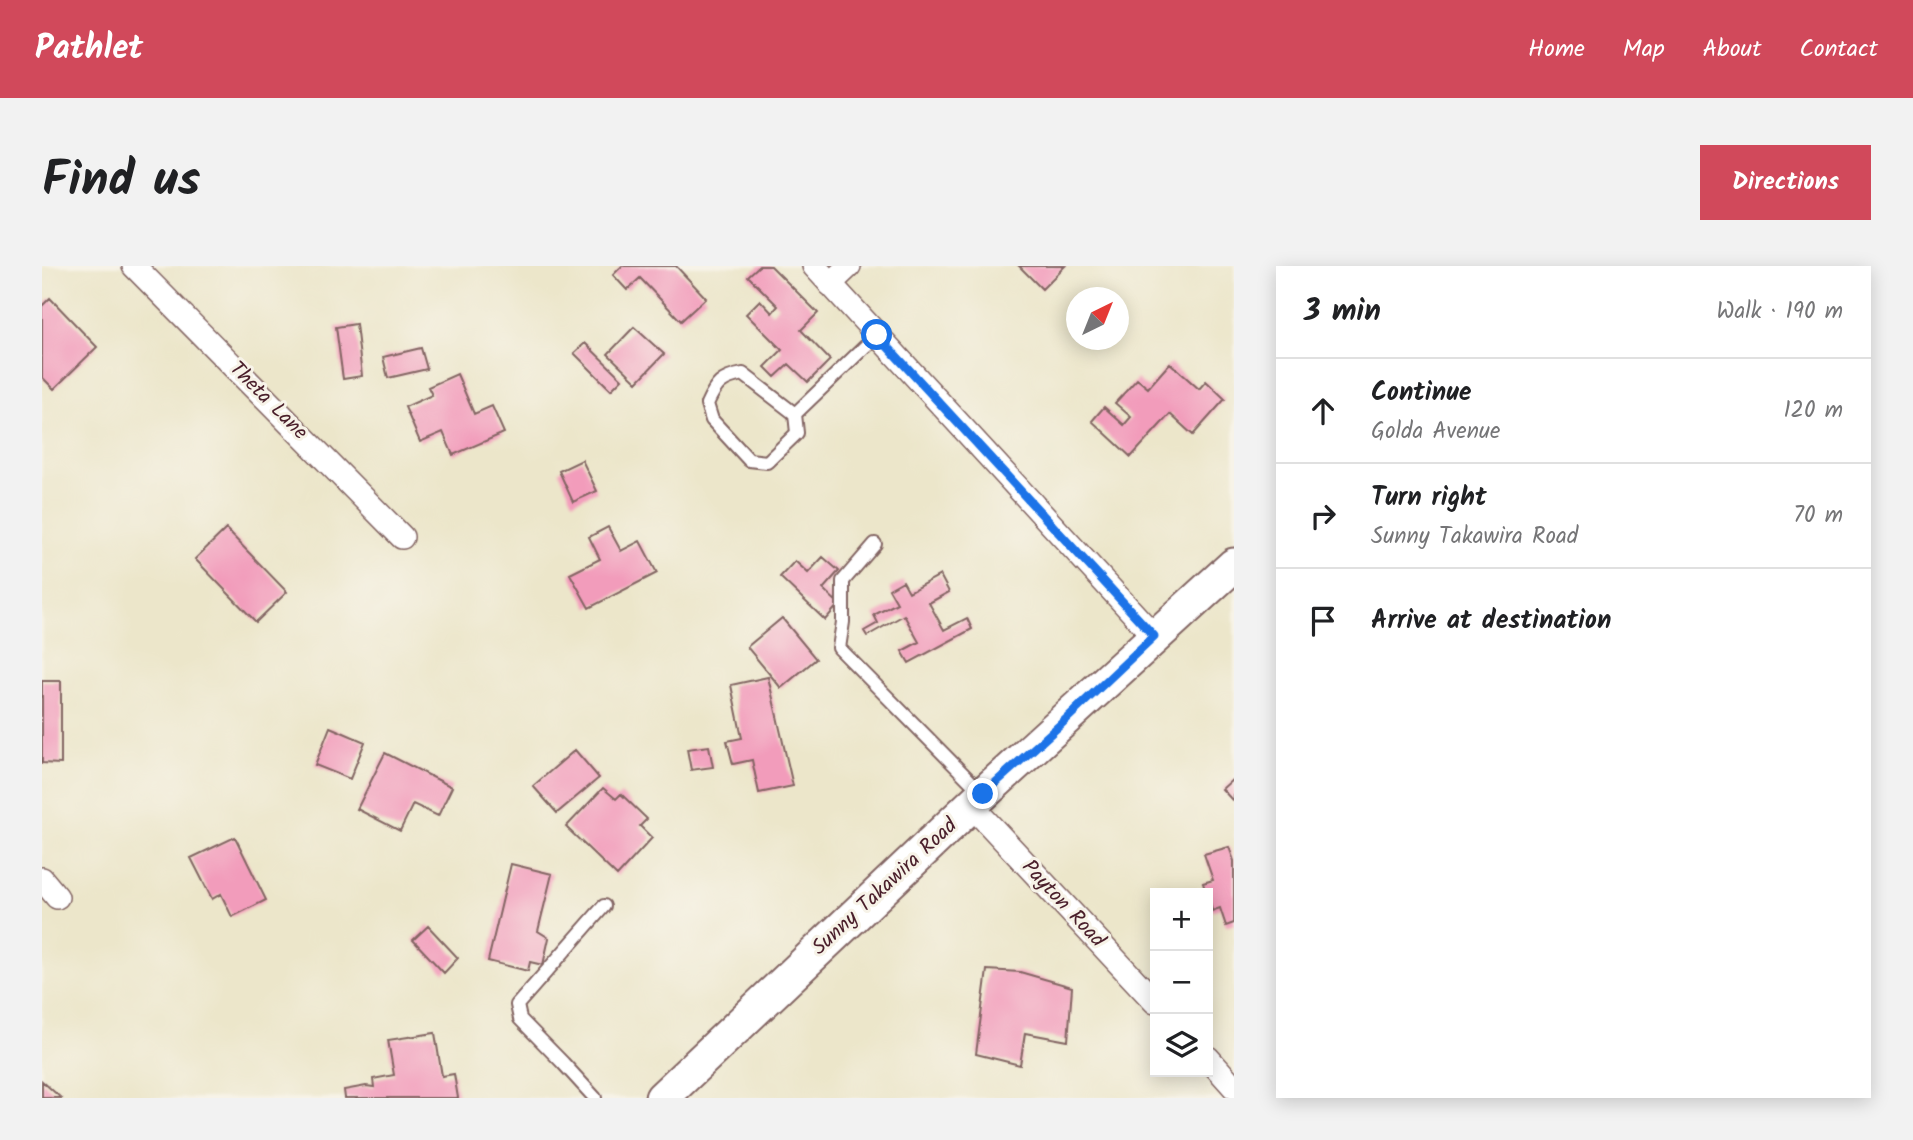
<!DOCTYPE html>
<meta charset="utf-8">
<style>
:root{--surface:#fff;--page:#f2f2f2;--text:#202124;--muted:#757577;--line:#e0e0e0;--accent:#d1495b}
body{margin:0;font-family:Kalam,sans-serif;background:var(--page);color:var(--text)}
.controls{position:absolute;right:21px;bottom:21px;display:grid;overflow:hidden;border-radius:0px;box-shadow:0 4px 18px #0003}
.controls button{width:63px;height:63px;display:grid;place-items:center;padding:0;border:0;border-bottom:2px solid var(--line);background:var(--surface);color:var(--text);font:35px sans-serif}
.compass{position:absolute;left:1024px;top:21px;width:63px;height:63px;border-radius:50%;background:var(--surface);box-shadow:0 4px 18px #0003;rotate:43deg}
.stop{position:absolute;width:21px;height:21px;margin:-16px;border:5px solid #1a73e8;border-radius:50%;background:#fff}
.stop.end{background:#1a73e8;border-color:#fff;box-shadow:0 2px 7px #0008}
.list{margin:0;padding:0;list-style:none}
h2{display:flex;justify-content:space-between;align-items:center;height:91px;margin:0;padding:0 28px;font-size:30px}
h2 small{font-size:23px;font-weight:400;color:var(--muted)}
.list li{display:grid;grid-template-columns:46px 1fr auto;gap:21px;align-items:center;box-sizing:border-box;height:105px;padding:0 28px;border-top:2px solid var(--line)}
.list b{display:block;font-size:26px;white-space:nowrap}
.list p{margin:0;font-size:23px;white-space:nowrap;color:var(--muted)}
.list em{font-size:23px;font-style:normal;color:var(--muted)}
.icon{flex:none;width:38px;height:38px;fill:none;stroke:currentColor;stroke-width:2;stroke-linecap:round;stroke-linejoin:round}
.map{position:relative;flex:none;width:1192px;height:832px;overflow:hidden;border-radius:0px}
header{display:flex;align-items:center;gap:42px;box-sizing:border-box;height:98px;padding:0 35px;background:var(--accent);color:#fff}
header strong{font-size:33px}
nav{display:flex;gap:38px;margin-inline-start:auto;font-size:24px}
.intro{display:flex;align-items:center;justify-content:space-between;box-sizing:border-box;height:168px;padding:0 42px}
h1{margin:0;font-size:49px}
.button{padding:18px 32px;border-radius:0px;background:var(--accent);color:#fff;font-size:24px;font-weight:700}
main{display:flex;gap:42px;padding:0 42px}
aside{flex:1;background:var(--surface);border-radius:0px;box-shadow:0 4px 18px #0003}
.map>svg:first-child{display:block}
.building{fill:#f29cbb}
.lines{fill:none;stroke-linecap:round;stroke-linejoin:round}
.service-casing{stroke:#836563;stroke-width:16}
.minor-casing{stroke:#836563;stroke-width:26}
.secondary-casing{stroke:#836563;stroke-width:37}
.service{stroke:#fff;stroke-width:12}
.minor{stroke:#fff;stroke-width:23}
.secondary{stroke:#fff;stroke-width:33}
.route{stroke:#1a73e8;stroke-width:9}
.labels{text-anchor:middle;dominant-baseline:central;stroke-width:6;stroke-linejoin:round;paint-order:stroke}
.street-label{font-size:21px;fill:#4a1f2b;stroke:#f7f3e8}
</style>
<header>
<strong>Pathlet</strong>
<nav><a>Home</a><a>Map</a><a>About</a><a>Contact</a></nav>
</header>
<div class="intro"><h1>Find us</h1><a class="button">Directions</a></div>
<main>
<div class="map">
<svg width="1192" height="832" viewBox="0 0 1192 832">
<rect width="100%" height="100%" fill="#f7f3e8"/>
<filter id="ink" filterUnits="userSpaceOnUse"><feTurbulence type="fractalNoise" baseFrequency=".0143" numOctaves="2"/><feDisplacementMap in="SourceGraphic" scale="14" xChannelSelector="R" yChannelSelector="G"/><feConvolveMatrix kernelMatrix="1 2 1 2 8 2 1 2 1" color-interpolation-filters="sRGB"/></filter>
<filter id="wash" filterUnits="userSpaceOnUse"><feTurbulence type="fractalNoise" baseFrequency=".00686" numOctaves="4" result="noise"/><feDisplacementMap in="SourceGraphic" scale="28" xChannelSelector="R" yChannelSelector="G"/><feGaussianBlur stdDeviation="1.57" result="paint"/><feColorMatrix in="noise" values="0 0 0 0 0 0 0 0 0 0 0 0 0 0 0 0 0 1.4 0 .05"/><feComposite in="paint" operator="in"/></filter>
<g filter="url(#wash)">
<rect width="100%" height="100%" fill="#ece6ca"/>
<g id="blocks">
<path class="building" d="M580,0H634L664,32L639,55L598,12L585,24L571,9Z
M717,0H729L776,47L759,64L788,94L766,116L747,98L733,111L723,101L740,84L704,48L718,34L730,47L736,40L706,10Z
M977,0H1023L1000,23Z
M8,32L55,81L12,123L0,111V40Z
M314,58L320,110L301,113L294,61Z
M592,61L622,88L595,116L566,88Z
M543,77L580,113L569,124L532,87Z
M379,82L385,103L346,112L341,91Z
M1128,97L1157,123L1164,115L1183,133L1151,169L1128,148L1089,191L1050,155L1062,141L1082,159L1089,151L1073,137L1095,113L1106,122Z
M415,108L432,148L450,140L462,167L411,189L401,166L378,176L363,141L390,129L386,121Z
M540,194L555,225L531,236L517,205Z
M566,261L579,285L598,275L615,307L547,342L528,308L558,293L547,271Z
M184,263L245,326L214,356L153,293Z
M781,291L797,305L781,323L797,338L783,354L738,311L753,295L766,307Z
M898,309L907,326L887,337L902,364L925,352L930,363L867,397L860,385L877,376L862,349L825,370L822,365L836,357L832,349L855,337L847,323L861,315L867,326Z
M740,352L774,393L739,422L705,381Z
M726,411L751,520L717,527L710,494L691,498L685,475L700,472L689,419Z
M0,415H19V498L0,497Z
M288,461L323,476L308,513L273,499Z
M667,480L671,501L649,504L645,483Z
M533,484L557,512L515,547L491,520Z
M343,487L410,521L396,550L371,538L358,565L315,543Z
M1192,512V532L1190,534L1180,523Z
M561,522L574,533L579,528L605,553L598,560L610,572L575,610L524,561Z
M193,571L224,634L190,651L179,628L170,633L149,592Z
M1187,581L1192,595V657L1184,660L1178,642L1170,645L1166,627H1164L1161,617L1171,614L1162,588Z
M469,598L510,608L496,665L507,672L501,699L488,696L486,705L446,695Z
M386,660L416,692L402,707L371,674Z
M945,704L978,706L1030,721L1026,775L983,767L978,799L934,788Z
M393,767L400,810L412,808L416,832H303L302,824L324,820L332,821L331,813L352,809L346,774Z
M0,815L19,832H0Z"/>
</g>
</g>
<g filter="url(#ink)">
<use href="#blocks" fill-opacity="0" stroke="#836563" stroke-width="2"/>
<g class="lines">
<defs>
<path id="service" d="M701,108L753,148L755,167L725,196L707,194L670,154L665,138C674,118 679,112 701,108Z
M753,148L835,69
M833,278L801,315V356L797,382L940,527
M553,832L521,797L478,753L475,739L562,640"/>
<path id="minor" d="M92,0L360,271
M772,0L1112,370
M788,18L807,0
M929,539L1113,736
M0,613L15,631
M1166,792L1192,821"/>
<path id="secondary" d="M620,832L941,528L1192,299"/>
</defs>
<use href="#service" class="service-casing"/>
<use href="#minor" class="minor-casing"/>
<use href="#secondary" class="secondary-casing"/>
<use href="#service" class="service"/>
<use href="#minor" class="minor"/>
<use href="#secondary" class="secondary"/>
</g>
</g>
<g class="lines" filter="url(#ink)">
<path class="route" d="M835,69L1112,370L1018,459L941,528"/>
</g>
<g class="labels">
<g class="street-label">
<text transform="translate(226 135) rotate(45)">Theta Lane</text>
<text transform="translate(843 621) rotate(-43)">Sunny Takawira Road</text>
<text transform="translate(1021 638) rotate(47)">Payton Road</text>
</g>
</g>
</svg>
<div class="controls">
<button>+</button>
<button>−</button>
<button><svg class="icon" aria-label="layers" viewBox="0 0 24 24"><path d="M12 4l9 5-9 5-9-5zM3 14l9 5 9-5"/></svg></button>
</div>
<svg class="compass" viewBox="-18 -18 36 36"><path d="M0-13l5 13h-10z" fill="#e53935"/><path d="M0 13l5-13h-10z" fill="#757577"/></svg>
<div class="stop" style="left:835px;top:69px"></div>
<div class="stop end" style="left:941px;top:528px"></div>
</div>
<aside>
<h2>3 min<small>Walk · 190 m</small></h2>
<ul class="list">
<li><svg class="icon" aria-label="ahead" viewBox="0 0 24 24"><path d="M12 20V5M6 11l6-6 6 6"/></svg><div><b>Continue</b><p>Golda Avenue</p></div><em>120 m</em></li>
<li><svg class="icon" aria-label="right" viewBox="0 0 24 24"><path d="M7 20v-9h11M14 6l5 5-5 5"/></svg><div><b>Turn right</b><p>Sunny Takawira Road</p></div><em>70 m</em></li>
<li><svg class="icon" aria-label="arrive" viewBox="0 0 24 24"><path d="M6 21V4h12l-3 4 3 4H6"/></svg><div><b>Arrive at destination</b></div></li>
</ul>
</aside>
</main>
